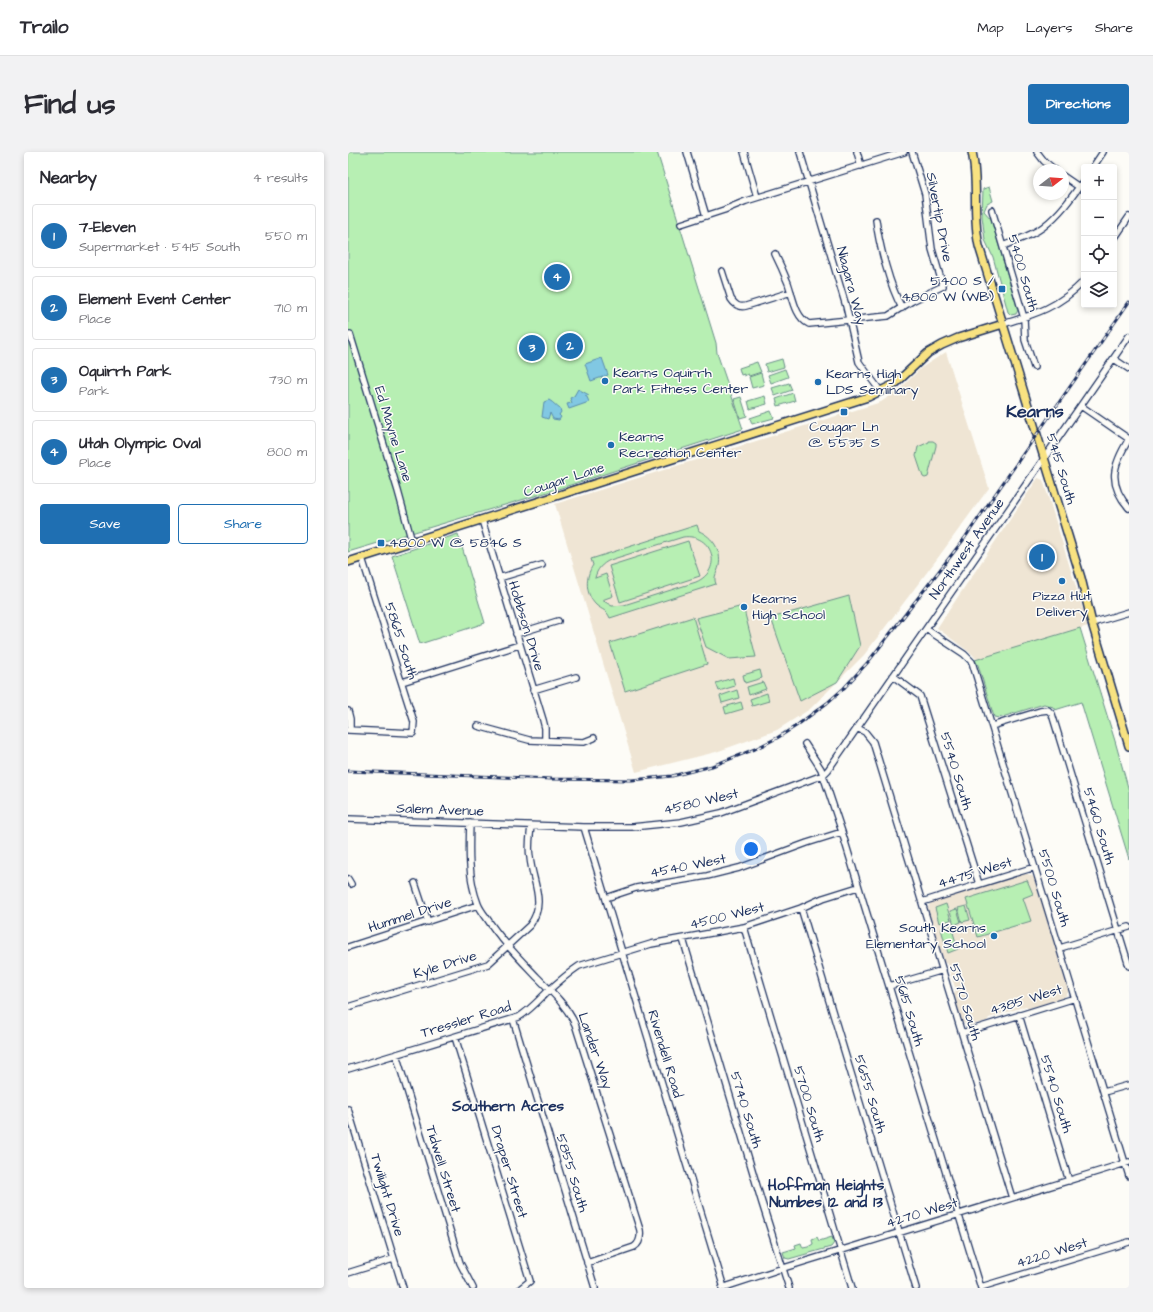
<!DOCTYPE html>
<meta charset="utf-8">
<style>
:root{--surface:#fff;--page:#f2f2f3;--text:#2b2b33;--muted:#7c7c81;--line:#e1e1e2;--accent:#1f6fb2}
body{margin:0;font-family:"Architects Daughter",sans-serif;background:var(--page);color:var(--text)}
.controls{position:absolute;right:12px;top:12px;display:grid;overflow:hidden;border-radius:4px;box-shadow:0 2px 6px #0003}
.controls button{width:36px;height:36px;display:grid;place-items:center;padding:0;border:0;border-bottom:1px solid var(--line);background:var(--surface);color:var(--text);font:20px sans-serif}
.compass{position:absolute;left:685px;top:12px;width:36px;height:36px;border-radius:50%;background:var(--surface);box-shadow:0 2px 6px #0003;rotate:73deg}
.you{position:absolute;left:403px;top:697px;width:14px;height:14px;margin:-10px;border:3px solid #fff;border-radius:50%;background:#1a73e8;box-shadow:0 0 0 6px #1a73e833}
.badge{display:grid;place-items:center;width:26px;height:26px;border-radius:50%;background:var(--accent);color:#fff;font-size:13px;font-weight:700}
.pin{position:absolute;translate:-50% -50%;border:2px solid #fff;box-shadow:0 1px 4px #0006}
.list{margin:0;padding:0;list-style:none}
h2{display:flex;justify-content:space-between;align-items:center;height:52px;margin:0;padding:0 16px;font-size:17px}
h2 small{font-size:13px;font-weight:400;color:var(--muted)}
.list li{display:grid;grid-template-columns:26px 1fr auto;gap:12px;align-items:center;box-sizing:border-box;height:64px;margin:0 8px 8px;padding:0 8px;border:1px solid var(--line);border-radius:4px}
.list b{display:block;font-size:15px;white-space:nowrap}
.list p{margin:0;font-size:13px;white-space:nowrap;color:var(--muted)}
.list em{font-size:13px;font-style:normal;color:var(--muted)}
.actions{display:flex;gap:8px;padding:12px 16px}
.actions a{flex:1;padding:9px 0;border:1px solid var(--accent);border-radius:4px;text-align:center;font-size:14px;color:var(--accent)}
.actions .main{background:var(--accent);color:#fff}
.icon{flex:none;width:22px;height:22px;fill:none;stroke:currentColor;stroke-width:2;stroke-linecap:round;stroke-linejoin:round}
.map{position:relative;flex:none;width:781px;height:1136px;overflow:hidden;border-radius:4px}
header{display:flex;align-items:center;gap:24px;box-sizing:border-box;height:56px;padding:0 20px;background:var(--surface);border-bottom:1px solid var(--line)}
header strong{font-size:19px}
nav{display:flex;gap:22px;margin-inline-start:auto;font-size:14px}
.intro{display:flex;align-items:center;justify-content:space-between;box-sizing:border-box;height:96px;padding:0 24px}
h1{margin:0;font-size:28px}
.button{padding:10px 18px;border-radius:4px;background:var(--accent);color:#fff;font-size:14px;font-weight:700}
main{display:flex;gap:24px;padding:0 24px}
aside{flex:1;background:var(--surface);border-radius:4px;box-shadow:0 2px 6px #0003}
.map>svg:first-child{display:block}
.built{fill:#efe5d4}
.green{fill:#b7efb3;stroke:#698f88;fill-rule:evenodd}
.water{fill:#81c8e3;stroke:#588bae}
.lines{fill:none;stroke-linecap:round;stroke-linejoin:round}
.minor-casing{stroke:#1b2f5e;stroke-width:8}
.major-casing{stroke:#1b2f5e;stroke-width:10}
.minor{stroke:#fdfcf7;stroke-width:5.5}
.major{stroke:#f8e281;stroke-width:7}
.rail-casing{stroke:#1b2f5e;stroke-width:3}
.rail{stroke:#fdfcf7;stroke-width:1.5;stroke-dasharray:4.5;stroke-linecap:butt}
.poi-dot{fill:#1f6fb2;stroke:#fdfcf7;stroke-width:1.5}
.labels{text-anchor:middle;dominant-baseline:central;stroke-width:3;stroke-linejoin:round;paint-order:stroke}
.street-label{font-size:14px;fill:#1b2f5e;stroke:#fdfcf7}
.poi-label{font-size:14px;fill:#1b2f5e;stroke:#fdfcf7;text-anchor:start}
.neighbourhood-label{font-size:15px;font-weight:bold;fill:#1b2f5e;stroke:#fdfcf7}
.district-label{font-size:18px;font-weight:bold;fill:#1b2f5e;stroke:#fdfcf7}
</style>
<header>
<strong>Trailo</strong>
<nav><a>Map</a><a>Layers</a><a>Share</a></nav>
</header>
<div class="intro"><h1>Find us</h1><a class="button">Directions</a></div>
<main>
<aside>
<h2>Nearby<small>4 results</small></h2>
<ul class="list">
<li><span class="badge">1</span><div><b>7-Eleven</b><p>Supermarket · 5415 South</p></div><em>550 m</em></li>
<li><span class="badge">2</span><div><b>Element Event Center</b><p>Place</p></div><em>710 m</em></li>
<li><span class="badge">3</span><div><b>Oquirrh Park</b><p>Park</p></div><em>730 m</em></li>
<li><span class="badge">4</span><div><b>Utah Olympic Oval</b><p>Place</p></div><em>800 m</em></li>
</ul>
<div class="actions"><a class="main">Save</a><a>Share</a></div>
</aside>
<div class="map">
<svg width="781" height="1136" viewBox="0 0 781 1136">
<rect width="100%" height="100%" fill="#fdfcf7"/>
<filter id="ink" filterUnits="userSpaceOnUse"><feTurbulence type="fractalNoise" baseFrequency=".025" numOctaves="2"/><feDisplacementMap in="SourceGraphic" scale="8" xChannelSelector="R" yChannelSelector="G"/><feConvolveMatrix kernelMatrix="1 2 1 2 8 2 1 2 1" color-interpolation-filters="sRGB"/></filter>
<g filter="url(#ink)">
<path class="built" d="M598,200L641,336L589,407L516,503L462,557L429,578L368,600L288,620L207,352L533,250L552,237L573,216Z
M690,326L695,328L740,474L629,508L624,502L589,476Z
M676,721L683,723L686,726L720,838V841L715,846L681,856L678,854L641,866L639,869L619,874L614,869L606,842L608,838L599,812L596,810L580,757L581,753L585,749Z"/>
<path class="green" d="M0,0H309L368,191L369,201L395,277L210,337L0,400Z
M641,35L645,49L639,52L636,59L643,67L670,158L668,162L663,163L660,160L645,105L637,88L634,64L635,37Z
M434,207L436,215L419,220L417,212Z
M409,210L413,220L401,224L400,222L396,224V222L393,223L391,216Z
M437,217L440,225L423,231L420,223Z
M413,221L416,233L404,236L401,225Z
M441,231L444,238L427,244L424,236Z
M445,241L447,249L430,254L428,247Z
M417,244L419,252L402,257L400,249Z
M393,245L399,264L392,266L386,247Z
M423,259L426,266L404,272L402,266Z
M581,289H585L588,291V294L580,325L577,326L575,325L568,304L570,295L581,290Z
M349,373L351,379C365,385 374,399 371,414C369,422 365,424 368,432L262,466C258,457 255,459 248,453C237,442 237,425 245,413L243,407ZM335,385C365,381 376,418 348,430L276,453L264,454L254,448L265,444L258,422L247,426C249,417 254,412 262,408Z
M110,382L137,471L72,492L44,404Z
M340,389L352,424L272,450L261,414Z
M501,444L512,494L489,530L452,549L423,466Z
M395,454L408,505L381,507L358,495L348,466Z
M345,465L359,512L277,539L262,491Z
M732,476L767,589L781,639V707L733,550L707,558L705,555L696,552L651,566L646,565L630,513L627,508Z
M412,518L414,526L397,531L395,523Z
M385,526L387,534L371,539L368,531Z
M415,530L418,537L401,543L399,535Z
M389,538L391,546L374,551L372,544Z
M419,541L421,549L404,554L402,547Z
M393,550L395,557L378,562L376,555Z
M679,728L685,742L675,746L683,769L630,785L618,747Z
M598,752L603,768L591,771L587,756Z
M618,754L622,768L614,770L610,756Z
M609,757L613,770L606,773L602,759Z
M603,774L610,797L600,801L593,777Z
M469,1085L471,1089L484,1085L486,1091L483,1095L441,1107L437,1106L435,1100L448,1096L447,1093L453,1091L455,1096L460,1095L465,1092L464,1087Z"/>
<path class="water" d="M254,206L260,223L243,229L237,212Z
M230,237L241,243L237,244L239,245L241,250L221,257L219,252L224,251L222,246L226,244Z
M201,248C206,251 208,254 212,257L213,260L211,263L213,265L211,268L205,267L202,261L200,267L194,265L196,250Z"/>
<g class="lines">
<defs>
<path id="minor" d="M339,0L358,64
M396,0L409,45
M452,0L498,154L511,210L533,240
M509,0L513,14
M689,0L696,9L707,18
M745,15L755,0
M715,24L731,35
M644,58L676,166L677,188L686,215
M528,68C531,93 542,135 554,156
M333,72L376,58L398,49L556,0
M766,87L781,65
M655,94C669,88 683,84 695,75C712,62 724,45 736,28
M427,102C432,112 436,121 440,131C445,145 447,165 461,172L540,164L564,149L595,134L584,97L577,42L564,0
M374,119L383,147C387,153 391,156 398,154L443,140
M655,172C688,162 711,155 736,129
M2,182L50,339L64,390
M766,207L781,217
M733,254L781,287
M781,287C765,313 759,331 781,356
M134,368L195,568L197,576V588
M151,426L194,413
M744,471L781,460
M578,477L616,502L624,510L781,1024
M168,482L210,469
M545,524L572,544L631,732
M54,530L171,493
M185,538L228,525
M0,559L2,567V578
M130,574L181,588L236,590L246,586
M644,574L692,559L700,558L704,562L781,814
M509,576L517,580L525,590L664,1046
M0,578L65,581L66,570L14,406
M457,592L473,617L494,680L633,1136
M0,667L236,675H284L333,670L373,661L475,623L480,618L781,184
M122,671C121,698 120,727 130,752C132,757 135,761 138,765C152,787 171,806 189,825C204,840 218,853 227,872L292,1078C293,1085 292,1091 286,1095L239,1111
M236,675L376,1136
M0,727L3,732
M67,731L80,770
M258,746L288,736L359,724L391,716L459,691L494,680
M574,750L687,715
M453,756L568,1136
M396,775L504,1136
M335,787L414,1051L441,1136
M0,795L130,753
M712,796L781,775
M541,834L595,818
M0,855L140,812L182,773C199,750 184,730 182,705C180,695 182,684 183,674
M671,863L721,1029
M165,867L247,1136
M614,881L727,846
M107,885L182,1129L173,1136
M48,902L112,1111L125,1136
M0,917L171,865C182,858 190,849 199,840C209,831 219,822 231,814L303,792L396,775L453,756L475,746L510,735
M756,940L781,933
M0,957L55,1136
M0,1121L45,1107
M633,1135L781,1090
M374,1136L429,1118L781,1010"/>
<path id="major" d="M624,0C631,32 624,62 631,94L733,426L744,471L781,594
M0,410L520,245L547,232L580,201L594,193L610,186L655,172"/>
</defs>
<use href="#minor" class="minor-casing"/>
<use href="#major" class="major-casing"/>
<use href="#minor" class="minor"/>
<use href="#major" class="major"/>
<defs>
<path id="rail" d="M0,619L204,627L284,628L324,624L364,614L407,597L429,586L448,574L479,551L496,536L520,510L616,387L781,150"/>
</defs>
<use href="#rail" class="rail-casing"/>
<use href="#rail" class="rail"/>
</g>
</g>
<g class="poi-dot">
<rect x="650" y="133" width="8" height="8" rx="2"/>
<circle cx="257" cy="229" r="4"/>
<circle cx="470" cy="230" r="4"/>
<rect x="492" y="256" width="8" height="8" rx="2"/>
<circle cx="263" cy="293" r="4"/>
<rect x="29" y="387" width="8" height="8" rx="2"/>
<circle cx="714" cy="429" r="4"/>
<circle cx="396" cy="455" r="4"/>
<circle cx="646" cy="784" r="4"/>
</g>
<g class="labels">
<g class="street-label">
<text transform="translate(591 65) rotate(79)">Silvertip Drive</text>
<text transform="translate(675 121) rotate(74)">5400 South</text>
<text transform="translate(503 134) rotate(75)">Niagara Way</text>
<text transform="translate(45 282) rotate(73)">Ed Mayne Lane</text>
<text transform="translate(713 317) rotate(73)">5415 South</text>
<text transform="translate(216 328) rotate(-18)">Cougar Lane</text>
<text transform="translate(619 397) rotate(-55)">Northwest Avenue</text>
<text transform="translate(178 474) rotate(73)">Hobbson Drive</text>
<text transform="translate(53 489) rotate(72)">5865 South</text>
<text transform="translate(608 619) rotate(73)">5540 South</text>
<text transform="translate(353 650) rotate(-13)">4580 West</text>
<text transform="translate(92 658) rotate(2)">Salem Avenue</text>
<text transform="translate(751 674) rotate(73)">5460 South</text>
<text transform="translate(340 714) rotate(-11)">4540 West</text>
<text transform="translate(627 721) rotate(-17)">4475 West</text>
<text transform="translate(706 736) rotate(73)">5500 South</text>
<text transform="translate(62 763) rotate(-18)">Hummel Drive</text>
<text transform="translate(379 764) rotate(-14)">4500 West</text>
<text transform="translate(97 813) rotate(-17)">Kyle Drive</text>
<text transform="translate(678 848) rotate(-17)">4385 West</text>
<text transform="translate(617 850) rotate(73)">5570 South</text>
<text transform="translate(561 859) rotate(73)">5615 South</text>
<text transform="translate(118 868) rotate(-17)">Tressler Road</text>
<text transform="translate(247 899) rotate(71)">Lander Way</text>
<text transform="translate(317 902) rotate(73)">Rivendell Road</text>
<text transform="translate(522 942) rotate(73)">5655 South</text>
<text transform="translate(708 942) rotate(73)">5540 South</text>
<text transform="translate(461 952) rotate(73)">5700 South</text>
<text transform="translate(398 958) rotate(73)">5740 South</text>
<text transform="translate(95 1017) rotate(73)">Tidwell Street</text>
<text transform="translate(161 1020) rotate(73)">Draper Street</text>
<text transform="translate(224 1021) rotate(73)">5855 South</text>
<text transform="translate(39 1043) rotate(73)">Twilight Drive</text>
<text transform="translate(574 1061) rotate(-17)">4270 West</text>
<text transform="translate(704 1101) rotate(-17)">4220 West</text>
</g>
<g class="poi-label">
<text x="646" y="129" text-anchor="end">5400 S /<tspan x="646" dy="16">4800 W (WB)</tspan></text>
<text x="265" y="221">Kearns Oquirrh<tspan x="265" dy="16">Park Fitness Center</tspan></text>
<text x="478" y="222">Kearns High<tspan x="478" dy="16">LDS Seminary</tspan></text>
<text x="496" y="275" text-anchor="middle">Cougar Ln<tspan x="496" dy="16">@ 5535 S</tspan></text>
<text x="271" y="285">Kearns<tspan x="271" dy="16">Recreation Center</tspan></text>
<text x="41" y="391">4800 W @ 5846 S</text>
<text x="714" y="444" text-anchor="middle">Pizza Hut<tspan x="714" dy="16">Delivery</tspan></text>
<text x="404" y="447">Kearns<tspan x="404" dy="16">High School</tspan></text>
<text x="638" y="776" text-anchor="end">South Kearns<tspan x="638" dy="16">Elementary School</tspan></text>
</g>
<g class="neighbourhood-label">
<text x="160" y="954">Southern Acres</text>
<text x="478" y="1033">Hoffman Heights<tspan x="478" dy="17">Numbes 12 and 13</tspan></text>
</g>
<g class="district-label">
<text x="687" y="259">Kearns</text>
</g>
</g>
</svg>
<div class="controls">
<button>+</button>
<button>−</button>
<button><svg class="icon" aria-label="locate" viewBox="0 0 24 24"><circle cx="12" cy="12" r="6"/><path d="M12 2v4M12 18v4M2 12h4M18 12h4"/></svg></button>
<button><svg class="icon" aria-label="layers" viewBox="0 0 24 24"><path d="M12 4l9 5-9 5-9-5zM3 14l9 5 9-5"/></svg></button>
</div>
<svg class="compass" viewBox="-18 -18 36 36"><path d="M0-13l5 13h-10z" fill="#e53935"/><path d="M0 13l5-13h-10z" fill="#7c7c81"/></svg>
<div class="you"></div>
<div class="pin badge" style="left:694px;top:405px">1</div>
<div class="pin badge" style="left:222px;top:194px">2</div>
<div class="pin badge" style="left:184px;top:196px">3</div>
<div class="pin badge" style="left:209px;top:125px">4</div>
</div>
</main>
